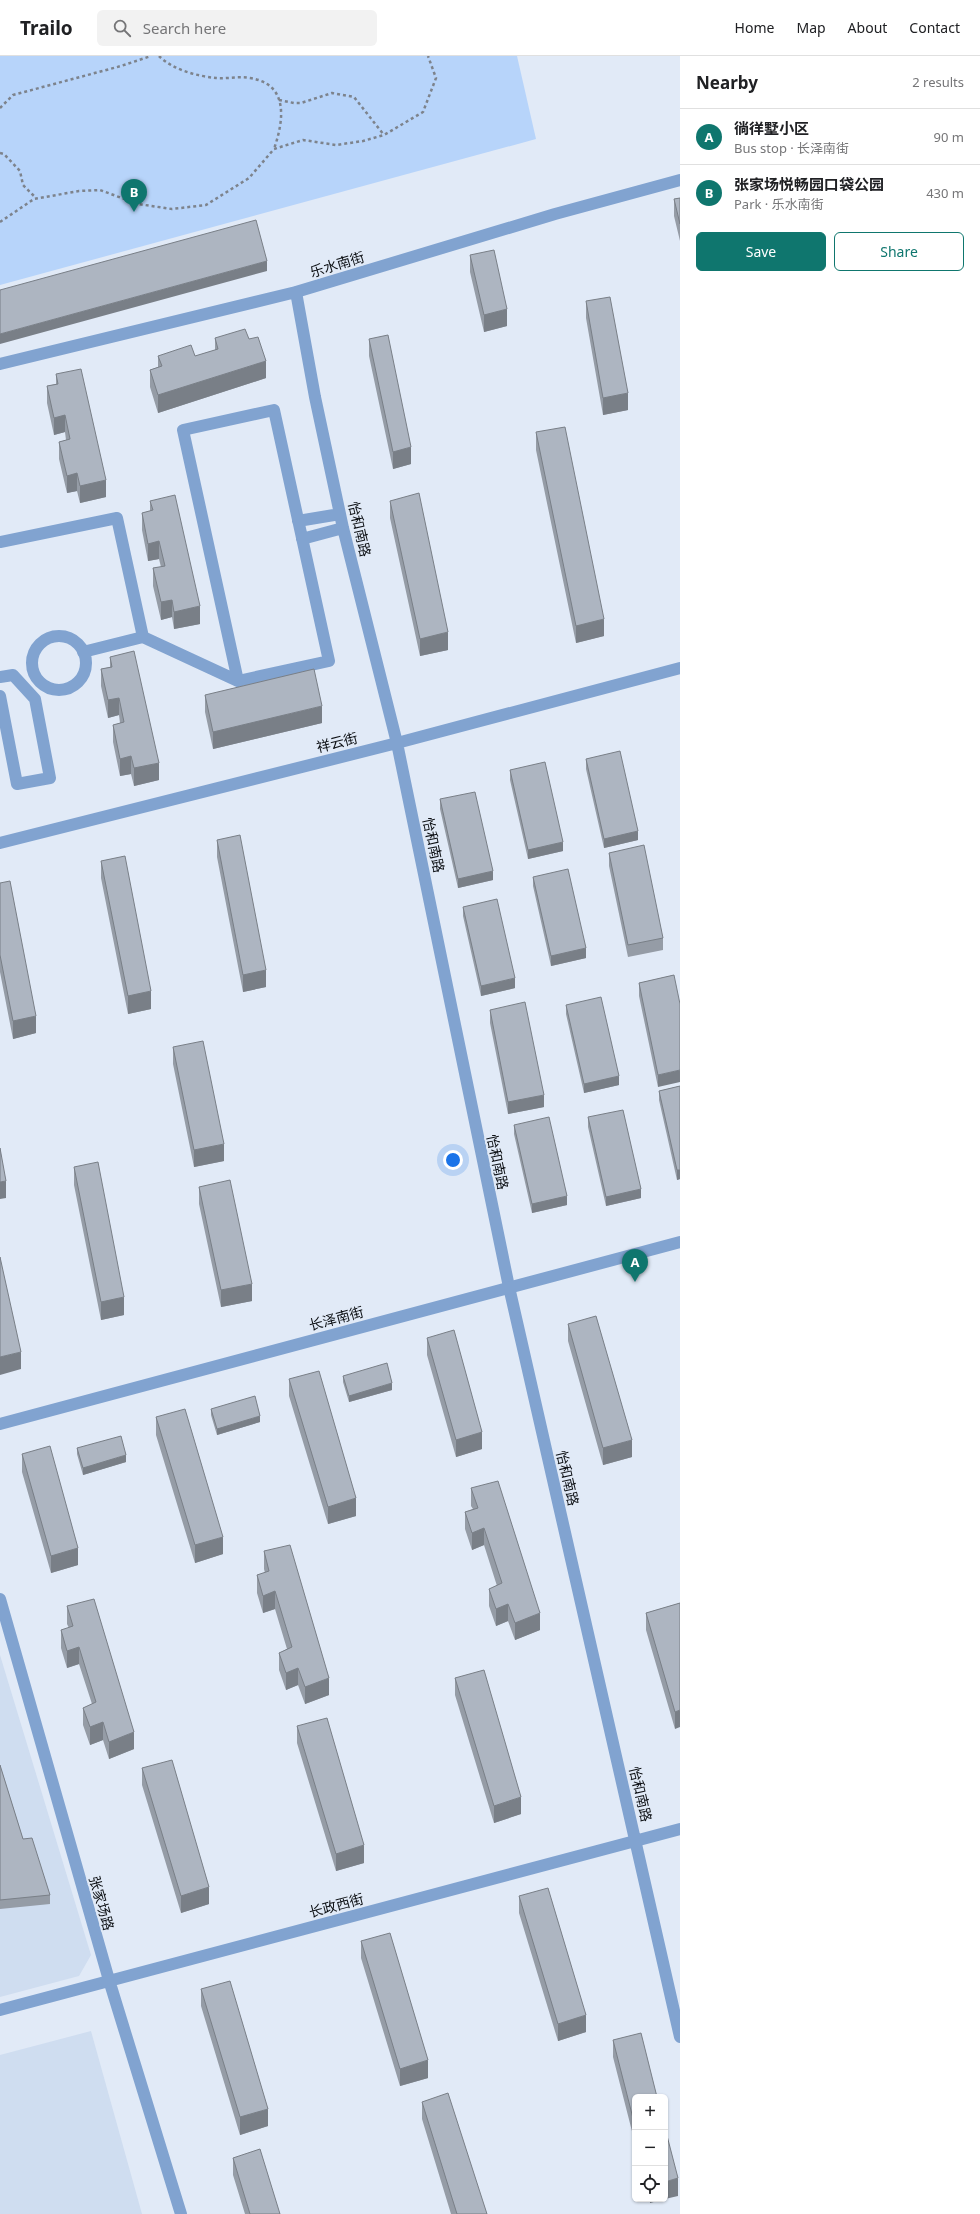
<!DOCTYPE html>
<meta charset="utf-8">
<style>
:root{--surface:#fff;--page:#f2f2f2;--text:#202124;--muted:#757577;--line:#e0e0e0;--accent:#0f766e}
body{margin:0;font-family:"Noto Sans","Noto Sans SC",sans-serif;background:var(--page);color:var(--text)}
.controls{position:absolute;right:12px;bottom:12px;display:grid;overflow:hidden;border-radius:6px;box-shadow:0 1px 3px #0004}
.controls button{width:36px;height:36px;display:grid;place-items:center;padding:0;border:0;border-bottom:1px solid var(--line);background:var(--surface);color:var(--text);font:20px sans-serif}
.you{position:absolute;left:453px;top:1104px;width:14px;height:14px;margin:-10px;border:3px solid #fff;border-radius:50%;background:#1a73e8;box-shadow:0 0 0 6px #1a73e833}
.badge{display:grid;place-items:center;width:26px;height:26px;border-radius:50%;background:var(--accent);color:#fff;font-size:13px;font-weight:700}
.pin{position:absolute;translate:-50% -33px;filter:drop-shadow(0 1px 2px #0008)}
.pin::after{content:'';position:absolute;top:21px;width:14px;height:12px;background:inherit;clip-path:polygon(0 0,100% 0,50% 100%)}
.list{margin:0;padding:0;list-style:none}
h2{display:flex;justify-content:space-between;align-items:center;height:52px;margin:0;padding:0 16px;font-size:17px}
h2 small{font-size:13px;font-weight:400;color:var(--muted)}
.list li{display:grid;grid-template-columns:26px 1fr auto;gap:12px;align-items:center;box-sizing:border-box;height:56px;padding:0 16px;border-top:1px solid var(--line)}
.list b{display:block;font-size:15px;white-space:nowrap}
.list p{margin:0;font-size:13px;white-space:nowrap;color:var(--muted)}
.list em{font-size:13px;font-style:normal;color:var(--muted)}
.actions{display:flex;gap:8px;padding:12px 16px}
.actions a{flex:1;padding:9px 0;border:1px solid var(--accent);border-radius:6px;text-align:center;font-size:14px;color:var(--accent)}
.actions .main{background:var(--accent);color:#fff}
.icon{flex:none;width:22px;height:22px;fill:none;stroke:currentColor;stroke-width:2;stroke-linecap:round;stroke-linejoin:round}
.map{position:relative;flex:none;width:680px;height:2158px;overflow:hidden}
header{display:flex;align-items:center;gap:24px;box-sizing:border-box;height:56px;padding:0 20px;background:var(--surface);border-bottom:1px solid var(--line)}
header strong{font-size:19px}
nav{display:flex;gap:22px;margin-inline-start:auto;font-size:14px}
.search{width:280px;height:36px;background:var(--page);display:flex;align-items:center;gap:10px;box-sizing:border-box;padding:0 14px;border-radius:6px;color:var(--muted);font-size:15px}
main{display:flex}
aside{flex:1;background:var(--surface)}
.map>svg:first-child{display:block}
.built{fill:#cfddf0}
.green{fill:#b7d4fa}
.lines{fill:none;stroke-linecap:round;stroke-linejoin:round}
.path{stroke:#7d838c;stroke-width:2.5;stroke-dasharray:3 3;stroke-linecap:butt}
.minor{stroke:#81a3d0;stroke-width:12}
.tertiary{stroke:#81a3d0;stroke-width:12}
.wall{fill:#959ca6}
.shaded-wall{fill:#797f87}
.building{fill:#adb5c1;stroke:#797f87}
.labels{text-anchor:middle;dominant-baseline:central;stroke-width:4;stroke-linejoin:round;paint-order:stroke}
.street-label{font-size:14px;fill:#0d1014;stroke:#e1eaf7}
</style>
<header>
<strong>Trailo</strong>
<div class="search"><svg class="icon" aria-label="search" viewBox="0 0 24 24"><circle cx="10" cy="10" r="6"/><path d="M15 15l6 6"/></svg>Search here</div>
<nav><a>Home</a><a>Map</a><a>About</a><a>Contact</a></nav>
</header>
<main>
<div class="map">
<svg width="680" height="2158" viewBox="0 0 680 2158">
<rect width="100%" height="100%" fill="#e1eaf7"/>
<path class="built" d="M0,1599L91,1899L79,1920L0,1941Z
M91,1975L142,2158H0V1999Z"/>
<path class="green" d="M0,0H517L536,83L0,229Z"/>
<g class="lines">
<path class="path" d="M159,0C173,14 197,20 216,22C227,23 238,20 250,22C289,28 284,64 274,93
M279,44L294,47H301L332,37L354,41L384,79
M0,52L13,39L121,10L151,0
M0,97L4,98L20,115L23,129L36,142
M0,166L34,143L79,135L100,134L138,148L172,153L206,149L249,122L274,93L303,84L336,89L363,85L384,79L423,56L436,22L428,0"/>
<path class="minor" d="M296,236L315,341L343,472L397,687L509,1231L680,1981
M0,308L296,236L555,158L680,124
M274,354L329,605L238,625L183,374Z
M298,465L340,458
M302,483L343,472
M0,486L117,462L143,581
M32 607a27 27 0 1 1 54 0a27 27 0 1 1-54 0Z
M83,596L143,581L238,625
M0,621L13,619L35,643L50,722L17,728L0,640
M0,787L397,687L680,612
M0,1543L109,1924L181,2158
M0,1954L680,1773"/>
<path class="tertiary" d="M0,1368L680,1186"/>
</g>
<path class="wall" d="M680,142V185L674,160V143Z
M470,199L507,270L484,276L470,216Z
M586,245L628,354L603,359L586,262Z
M215,282L249,283L266,322L158,357L150,331V314L158,311V300H195L215,294Z
M369,283L411,408L393,413L369,300Z
M56,318L106,441L80,447L77,435L67,437L59,403V386L66,384L65,376L54,379L47,347V330L56,328Z
M536,376L604,580L576,587L536,394Z
M150,445L200,568L174,573L172,561L161,564L153,530V512L161,511L159,503L148,505L142,474V457L150,455Z
M390,445L448,594L420,600L390,462Z
M110,601L159,724L134,730L131,718L120,720L113,686V669L120,667L119,659L108,662L101,630V613L110,611Z
M205,639L322,667L213,693L205,656Z
M586,703L638,784L604,792L586,713Z
M510,714L563,795L528,803L510,724Z
M440,743L493,824L458,832L440,753Z
M217,784L266,931L243,936L217,801Z
M609,797L663,882V894L628,901L609,810Z
M101,805L151,953L128,958L101,822Z
M533,821L586,902L551,910L533,830Z
M0,827L36,977L13,983L0,916Z
M463,851L515,932L481,940L463,860Z
M674,919L658,1031L639,940V927Z
M566,949L619,1029L584,1037L566,958Z
M490,954L544,1051L508,1058L490,967Z
M173,991L224,1105L194,1111L173,1008Z
M680,1030V1123L677,1124L659,1044V1035Z
M588,1061L641,1142L606,1150L588,1071Z
M514,1069L567,1149L532,1157L514,1078Z
M74,1111L124,1259L101,1264L74,1129Z
M199,1131L252,1245L221,1251L199,1148Z
M568,1268L632,1401L603,1409L568,1285Z
M427,1282L482,1393L456,1401L427,1299Z
M343,1320L392,1334L349,1346L343,1326Z
M289,1323L356,1460L328,1468L289,1340Z
M211,1353L260,1366L217,1379L211,1359Z
M156,1361L223,1498L195,1507L156,1379Z
M77,1392L126,1406L83,1419L77,1398Z
M22,1398L78,1509L51,1517L22,1416Z
M471,1432L540,1574L515,1584L508,1565L496,1570L489,1550V1533L497,1530L484,1489L472,1494L465,1473V1456L473,1453L471,1450Z
M264,1495L329,1639L305,1648L298,1629L286,1634L279,1614V1597L287,1593L275,1553L263,1557L257,1537V1519L265,1517L264,1513Z
M680,1547L675,1673L646,1574V1557Z
M67,1550L134,1693L109,1703L103,1684L90,1689L83,1669V1652L92,1648L79,1608L67,1612L61,1592V1574L69,1572L67,1568Z
M455,1622L521,1758L494,1767L455,1639Z
M297,1670L364,1807L336,1815L297,1687Z
M0,1709L23,1783L50,1839V1848L0,1853Z
M142,1712L209,1848L181,1857L142,1729Z
M519,1840L586,1976L558,1985L519,1857Z
M361,1885L428,2022L400,2030L361,1902Z
M201,1933L268,2070L240,2079L201,1950Z
M613,1984L635,2041V2087L613,2001Z
M422,2046L487,2158H451L422,2063Z
M233,2102L280,2158H245L233,2119Z"/>
<path class="shaded-wall" d="M267,205V215L0,288V278Z
M507,253V270L484,276V259Z
M266,305V322L158,357V339Z
M628,337V354L603,359V342Z
M65,359V376L54,379V362Z
M411,391V408L393,413V396Z
M77,417V435L67,437V420Z
M106,424V441L80,447V430Z
M159,485V503L148,505V488Z
M172,544V561L161,564V546Z
M200,550V568L174,573V556Z
M604,563V580L576,587V570Z
M448,576V594L420,600V583Z
M119,642V659L108,662V644Z
M322,650V667L213,693V676Z
M131,700V718L120,720V703Z
M159,707V724L134,730V712Z
M638,775V784L604,792V783Z
M563,786V795L528,803V794Z
M493,815V824L458,832V823Z
M586,892V902L551,910V900Z
M266,914V931L243,936V919Z
M515,922V932L481,940V930Z
M151,935V953L128,958V940Z
M36,960V977L13,983V965Z
M680,1014V1026L658,1031V1019Z
M619,1020V1029L584,1037V1028Z
M544,1039V1051L508,1058V1046Z
M224,1088V1105L194,1111V1094Z
M677,1114H680V1123L677,1124Z
M6,1125V1142L0,1143V1126Z
M641,1133V1142L606,1150V1141Z
M567,1140V1149L532,1157V1148Z
M252,1228V1245L221,1251V1234Z
M124,1241V1259L101,1264V1246Z
M21,1296V1313L0,1319V1301Z
M392,1327V1334L349,1346V1340Z
M260,1360V1366L217,1379V1373Z
M482,1376V1393L456,1401V1384Z
M632,1384V1401L603,1409V1392Z
M126,1399V1406L83,1419V1412Z
M356,1442V1460L328,1468V1451Z
M484,1472V1489L472,1494V1477Z
M223,1481V1498L195,1507V1489Z
M78,1492V1509L51,1517V1500Z
M275,1535V1553L263,1557V1540Z
M508,1548V1565L496,1570V1553Z
M540,1557V1574L515,1584V1567Z
M79,1591V1608L67,1612V1595Z
M298,1612V1629L286,1634V1617Z
M329,1622V1639L305,1648V1631Z
M680,1654V1671L675,1673V1656Z
M103,1666V1684L90,1689V1671Z
M134,1676V1693L109,1703V1686Z
M521,1741V1758L494,1767V1750Z
M364,1789V1807L336,1815V1798Z
M209,1831V1848L181,1857V1840Z
M586,1959V1976L558,1985V1968Z
M428,2004V2022L400,2030V2013Z
M268,2053V2070L240,2079V2061Z
M678,2122V2140L665,2143V2126Z
M650,2143H665L650,2147Z"/>
<path class="building" d="M680,142V168L674,143Z
M256,164L267,205L0,278V234Z
M494,194L507,253L484,259L470,199Z
M610,241L628,337L603,342L586,245Z
M245,273L249,283L258,281L266,305L158,339L150,314L162,310L158,300L191,289L195,300L218,293L215,282Z
M388,279L411,391L393,396L369,283Z
M81,313L106,424L80,430L77,417L67,420L59,386L70,383L65,359L54,362L47,330L58,328L56,318Z
M565,371L604,563L576,570L536,376Z
M419,437L448,576L420,583L390,445Z
M175,439L200,550L174,556L172,544L161,546L153,512L165,510L159,485L148,488L142,457L153,454L150,445Z
M134,595L159,707L134,712L131,700L120,703L113,669L124,666L119,642L108,644L101,613L112,611L110,601Z
M314,613L322,650L213,676L205,639Z
M620,695L638,775L604,783L586,703Z
M545,706L563,786L528,794L510,714Z
M475,736L493,815L458,823L440,743Z
M240,779L266,914L243,919L217,784Z
M644,789L663,882L628,889L609,797Z
M125,800L151,935L128,940L101,805Z
M568,813L586,892L551,900L533,821Z
M10,825L36,960L13,965L0,899V827Z
M497,843L515,922L481,930L463,851Z
M674,919L680,948V1014L658,1019L639,927Z
M601,941L619,1020L584,1028L566,949Z
M525,946L544,1039L508,1046L490,954Z
M203,985L224,1088L194,1094L173,991Z
M680,1030V1114H677L659,1035Z
M623,1054L641,1133L606,1141L588,1061Z
M549,1061L567,1140L532,1148L514,1069Z
M0,1092L6,1125L0,1126Z
M98,1106L124,1241L101,1246L74,1111Z
M230,1124L252,1228L221,1234L199,1131Z
M0,1201L21,1296L0,1301Z
M596,1260L632,1384L603,1392L568,1268Z
M454,1274L482,1376L456,1384L427,1282Z
M387,1307L392,1327L349,1340L343,1320Z
M319,1315L356,1442L328,1451L289,1323Z
M255,1340L260,1360L217,1373L211,1353Z
M185,1353L223,1481L195,1489L156,1361Z
M121,1380L126,1399L83,1412L77,1392Z
M50,1390L78,1492L51,1500L22,1398Z
M498,1425L540,1557L515,1567L508,1548L496,1553L489,1533L502,1527L484,1472L472,1477L465,1456L478,1452L471,1432Z
M290,1489L329,1622L305,1631L298,1612L286,1617L279,1597L292,1591L275,1535L263,1540L257,1519L269,1515L264,1495Z
M94,1543L134,1676L109,1686L103,1666L90,1671L83,1652L96,1646L79,1591L67,1595L61,1574L73,1570L67,1550Z
M680,1547V1654L675,1656L646,1557Z
M484,1614L521,1741L494,1750L455,1622Z
M327,1662L364,1789L336,1798L297,1670Z
M172,1704L209,1831L181,1840L142,1712Z
M0,1709L23,1783L32,1782L50,1839L0,1844Z
M548,1832L586,1959L558,1968L519,1840Z
M390,1877L428,2004L400,2013L361,1885Z
M230,1925L268,2053L240,2061L201,1933Z
M641,1977L657,2041H635V2070L613,1984Z
M448,2037L487,2158H457L422,2046Z
M665,2072L678,2122L665,2126Z
M260,2093L280,2158H250L233,2102Z"/>
<g class="labels">
<g class="street-label">
<text transform="translate(337 208) rotate(-17)">乐水南街</text>
<text transform="translate(360 473) rotate(77)">怡和南路</text>
<text transform="translate(337 686) rotate(-14)">祥云街</text>
<text transform="translate(434 789) rotate(78)">怡和南路</text>
<text transform="translate(498 1106) rotate(78)">怡和南路</text>
<text transform="translate(336 1262) rotate(-15)">长泽南街</text>
<text transform="translate(568 1422) rotate(77)">怡和南路</text>
<text transform="translate(641 1738) rotate(77)">怡和南路</text>
<text transform="translate(102 1847) rotate(74)">张家场路</text>
<text transform="translate(336 1849) rotate(-15)">长政西街</text>
</g>
</g>
</svg>
<div class="controls">
<button>+</button>
<button>−</button>
<button><svg class="icon" aria-label="locate" viewBox="0 0 24 24"><circle cx="12" cy="12" r="6"/><path d="M12 2v4M12 18v4M2 12h4M18 12h4"/></svg></button>
</div>
<div class="you"></div>
<div class="pin badge" style="left:635px;top:1226px">A</div>
<div class="pin badge" style="left:134px;top:156px">B</div>
</div>
<aside>
<h2>Nearby<small>2 results</small></h2>
<ul class="list">
<li><span class="badge">A</span><div><b>徜徉墅小区</b><p>Bus stop · 长泽南街</p></div><em>90 m</em></li>
<li><span class="badge">B</span><div><b>张家场悦畅园口袋公园</b><p>Park · 乐水南街</p></div><em>430 m</em></li>
</ul>
<div class="actions"><a class="main">Save</a><a>Share</a></div>
</aside>
</main>
